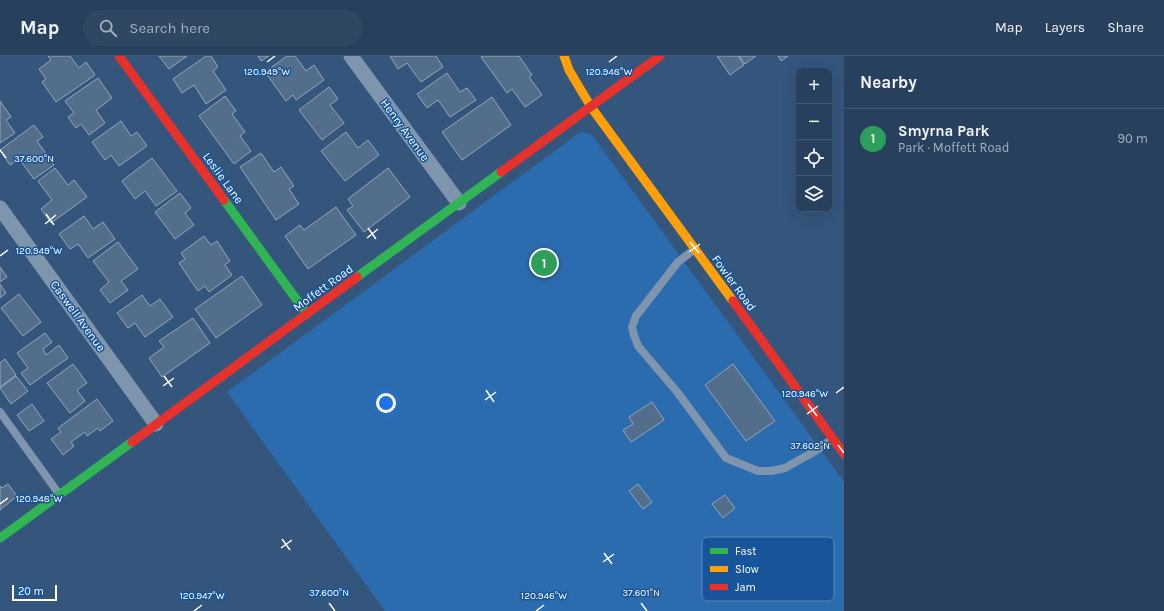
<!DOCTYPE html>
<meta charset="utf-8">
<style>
:root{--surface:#27405d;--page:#2f4763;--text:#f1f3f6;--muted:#a4afbc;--line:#435972;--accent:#8bbbb9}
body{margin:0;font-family:Karla,sans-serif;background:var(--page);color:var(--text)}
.controls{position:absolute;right:12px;top:12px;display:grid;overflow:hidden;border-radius:8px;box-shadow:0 4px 16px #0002}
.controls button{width:36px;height:36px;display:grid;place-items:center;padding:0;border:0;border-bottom:1px solid var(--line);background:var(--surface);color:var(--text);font:20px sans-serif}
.scale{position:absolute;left:12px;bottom:10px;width:45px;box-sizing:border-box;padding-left:4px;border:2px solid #fff;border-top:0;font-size:11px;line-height:14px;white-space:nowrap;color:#fff;-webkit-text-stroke:3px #175499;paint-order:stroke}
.you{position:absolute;left:386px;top:347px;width:14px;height:14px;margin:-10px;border:3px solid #fff;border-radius:50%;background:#1a73e8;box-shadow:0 0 0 6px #1a73e833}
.badge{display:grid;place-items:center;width:26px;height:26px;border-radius:50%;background:var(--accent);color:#fff;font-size:13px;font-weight:700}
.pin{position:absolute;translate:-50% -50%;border:2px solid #fff;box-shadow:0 1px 4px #0006}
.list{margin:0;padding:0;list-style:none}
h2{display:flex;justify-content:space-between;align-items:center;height:52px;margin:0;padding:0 16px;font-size:17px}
h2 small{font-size:13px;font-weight:400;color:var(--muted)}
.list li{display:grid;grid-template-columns:26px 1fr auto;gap:12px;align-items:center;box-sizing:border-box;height:60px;padding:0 16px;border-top:1px solid var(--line)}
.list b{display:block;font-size:15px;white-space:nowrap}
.list p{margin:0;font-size:13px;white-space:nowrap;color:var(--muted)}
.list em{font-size:13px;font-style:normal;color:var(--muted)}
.icon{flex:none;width:22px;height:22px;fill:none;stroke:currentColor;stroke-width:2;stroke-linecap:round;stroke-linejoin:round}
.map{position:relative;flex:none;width:844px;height:555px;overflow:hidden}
header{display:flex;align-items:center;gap:24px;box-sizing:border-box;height:56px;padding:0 20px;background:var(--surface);border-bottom:1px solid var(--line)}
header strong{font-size:19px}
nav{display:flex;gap:22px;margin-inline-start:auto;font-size:14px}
.search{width:280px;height:36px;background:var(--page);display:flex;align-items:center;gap:10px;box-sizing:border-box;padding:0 14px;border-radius:22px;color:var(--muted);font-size:15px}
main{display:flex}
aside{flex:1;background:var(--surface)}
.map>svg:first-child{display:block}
.green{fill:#2b6cae}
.building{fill:#536e8b;stroke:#93a6bb}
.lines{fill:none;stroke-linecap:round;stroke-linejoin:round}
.lane{stroke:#7f95ae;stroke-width:8}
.street{stroke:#7f95ae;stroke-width:15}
.fast{stroke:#30b455;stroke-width:9}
.slow{stroke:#ff9f0a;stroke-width:9}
.jam{stroke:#e5322d;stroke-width:9}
.ticks{fill:none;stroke:#fff;stroke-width:1.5}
.labels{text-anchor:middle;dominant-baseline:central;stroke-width:3;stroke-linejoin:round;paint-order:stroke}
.street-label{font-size:12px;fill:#fff;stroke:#175499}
.key{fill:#175499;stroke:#5d87b8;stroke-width:1}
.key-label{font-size:11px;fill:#fff}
.ticks-label{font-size:10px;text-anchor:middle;fill:#fff;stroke:#175499;stroke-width:3;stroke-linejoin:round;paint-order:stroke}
</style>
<header>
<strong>Map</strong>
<div class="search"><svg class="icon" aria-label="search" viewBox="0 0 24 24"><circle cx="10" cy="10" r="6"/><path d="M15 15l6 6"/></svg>Search here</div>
<nav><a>Map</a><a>Layers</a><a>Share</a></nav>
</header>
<main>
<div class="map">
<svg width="844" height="555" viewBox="0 0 844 555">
<rect width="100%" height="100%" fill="#34567c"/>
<path class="green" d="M583,76L592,79L844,426V555H385L227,336L579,77Z"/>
<path class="building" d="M48,0H70L79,12L86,6L95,19L56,46L42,26L46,23L39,13L51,4Z
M159,0H187L169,13Z
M206,0H211L218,11L213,15L226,34L206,48L194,29L182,37L173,23Z
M258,0H269L261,5Z
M287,0H295L306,15L314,9L324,24L296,44L293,39L286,45L265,16Z
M390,0H436L443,11L421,26L407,7L398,13Z
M483,0H519L532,19L529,21L542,39L525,51L512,33L507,37L481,1Z
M717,0H738L744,9L730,19Z
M739,0H756L745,8Z
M778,0H788L781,5Z
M447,17L460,36L467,32L476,44L450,61L438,44L427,52L417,38Z
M98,22L112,42L96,54L105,67L89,79L81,68L76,72L68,61L74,57L65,45Z
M329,31L338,43L330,49L344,67L322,84L299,54Z
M225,40L236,55L232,58L245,76L240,80L251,95L234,108L199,60Z
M492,41L511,69L462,104L442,76Z
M0,45L11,61L6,64L15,77L0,87Z
M121,65L131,80L137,76L147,90L119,110L111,99L105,104L92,86Z
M34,69L43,81L37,85L54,109L34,123L19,103L10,109L0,94Z
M346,76L358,92L368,84L379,99L345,125L321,95Z
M261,97L274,116L281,111L294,130L289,133L299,148L276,164L240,111Z
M152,102L177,135L156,150L145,135L135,143L122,125Z
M55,112L68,129L74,124L87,141L51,167L41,153L52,144L38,125Z
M388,112L410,141L364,176L347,154L353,150L348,143Z
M180,137L191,152L185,157L194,169L175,183L155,156Z
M336,151L356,179L308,213L285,180L300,169L304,174Z
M84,160L93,173L103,166L115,183L88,202L78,188L70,193L59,178Z
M204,180L211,189L217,185L230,205L225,209L232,219L209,236L205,230L198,235L179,207L185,203L181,197Z
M118,186L138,213L121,225L128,234L110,247L100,234L109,226L93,205Z
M0,211L7,221L0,226Z
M242,220L262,249L216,282L195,253Z
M0,228L6,237L0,242Z
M19,238L41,266L23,280L1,252Z
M142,239L150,250L160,243L173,261L145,281L135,267L128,272L117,257Z
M193,262L210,287L162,321L149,302L164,291L159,285Z
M45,277L52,286L43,293L46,299L59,289L68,302L30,329L21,317L28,312L17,297Z
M5,303L16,319L0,331V307Z
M73,308L87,327L77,334L85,345L70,357L47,327Z
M733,308L775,365L746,385L705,329Z
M16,320L28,335L11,348L0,332Z
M97,343L113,365L100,375L98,372L87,380L85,376L71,386L74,390L63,399L51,383L61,376L58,372Z
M652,346L664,364L631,386L623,374L633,368L629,361Z
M32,348L44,365L29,375L17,359Z
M8,428L17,440L0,454V430L2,432Z
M638,428L652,446L643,453L629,435Z
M725,439L735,452L723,462L712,448Z"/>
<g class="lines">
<path class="lane" d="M695,193L678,206L636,260L632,271L634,279L638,290L678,337L726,402L758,415H771L785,412L817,394L832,383
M0,356L59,438"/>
<path class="street" d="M351,0L459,147
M0,152L156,368"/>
<path class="fast" d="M224,144L307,258
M357,221L501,116
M0,482L132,386"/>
<path class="slow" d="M564,0L569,14L591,51L733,245"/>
<path class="jam" d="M119,0L224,144
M501,116L660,0
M733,245L844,398
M132,386L357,221"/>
</g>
<path class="ticks" d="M267,6L275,0M609,6L617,0M0,94L6,102M46,158L54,169M45,168L56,159M368,172L376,183M367,182L378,173M690,186L699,197M689,196L700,188M0,200L8,194M164,320L172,331M163,330L174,322M486,334L494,346M836,337L844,331M485,344L496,336M808,348L817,360M807,358L818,350M838,389L844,397M0,448L8,442M282,483L290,494M281,492L292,484M604,497L612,508M603,506L614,498M329,547L335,555M641,547L647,555M194,555L202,549M536,555L544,549"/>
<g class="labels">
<g class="street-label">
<text transform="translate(405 74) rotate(54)">Henry Avenue</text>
<text transform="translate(223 122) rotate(54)">Leslie Lane</text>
<text transform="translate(734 227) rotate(54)">Fowler Road</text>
<text transform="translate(323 232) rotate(-36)">Moffett Road</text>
<text transform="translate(78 260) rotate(54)">Caswell Avenue</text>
</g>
</g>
<rect x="702" y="481" width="132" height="64" rx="6" class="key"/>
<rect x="710" y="492" width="18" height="6" fill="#30b455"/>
<rect x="710" y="510" width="18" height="6" fill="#ff9f0a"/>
<rect x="710" y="528" width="18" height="6" fill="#e5322d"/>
<g class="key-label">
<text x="735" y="499">Fast</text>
<text x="735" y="517">Slow</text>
<text x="735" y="535">Jam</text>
</g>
<g class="ticks-label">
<text x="267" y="19">120.949°W</text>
<text x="609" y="19">120.948°W</text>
<text x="34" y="106">37.600°N</text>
<text x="39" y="198">120.949°W</text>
<text x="805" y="341">120.946°W</text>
<text x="810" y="393">37.602°N</text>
<text x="39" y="446">120.948°W</text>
<text x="329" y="540">37.600°N</text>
<text x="641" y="540">37.601°N</text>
<text x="202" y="543">120.947°W</text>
<text x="544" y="543">120.946°W</text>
</g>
</svg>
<div class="controls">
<button>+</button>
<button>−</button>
<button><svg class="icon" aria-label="locate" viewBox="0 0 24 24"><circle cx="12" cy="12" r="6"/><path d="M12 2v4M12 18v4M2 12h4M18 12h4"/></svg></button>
<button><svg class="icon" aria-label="layers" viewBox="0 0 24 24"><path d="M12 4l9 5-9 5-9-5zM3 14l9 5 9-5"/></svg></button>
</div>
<div class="scale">20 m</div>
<div class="you"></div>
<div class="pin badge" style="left:544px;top:207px;background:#2e9e5b">1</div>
</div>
<aside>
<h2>Nearby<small></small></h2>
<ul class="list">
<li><span class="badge" style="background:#2e9e5b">1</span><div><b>Smyrna Park</b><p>Park · Moffett Road</p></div><em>90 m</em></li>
</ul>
</aside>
</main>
